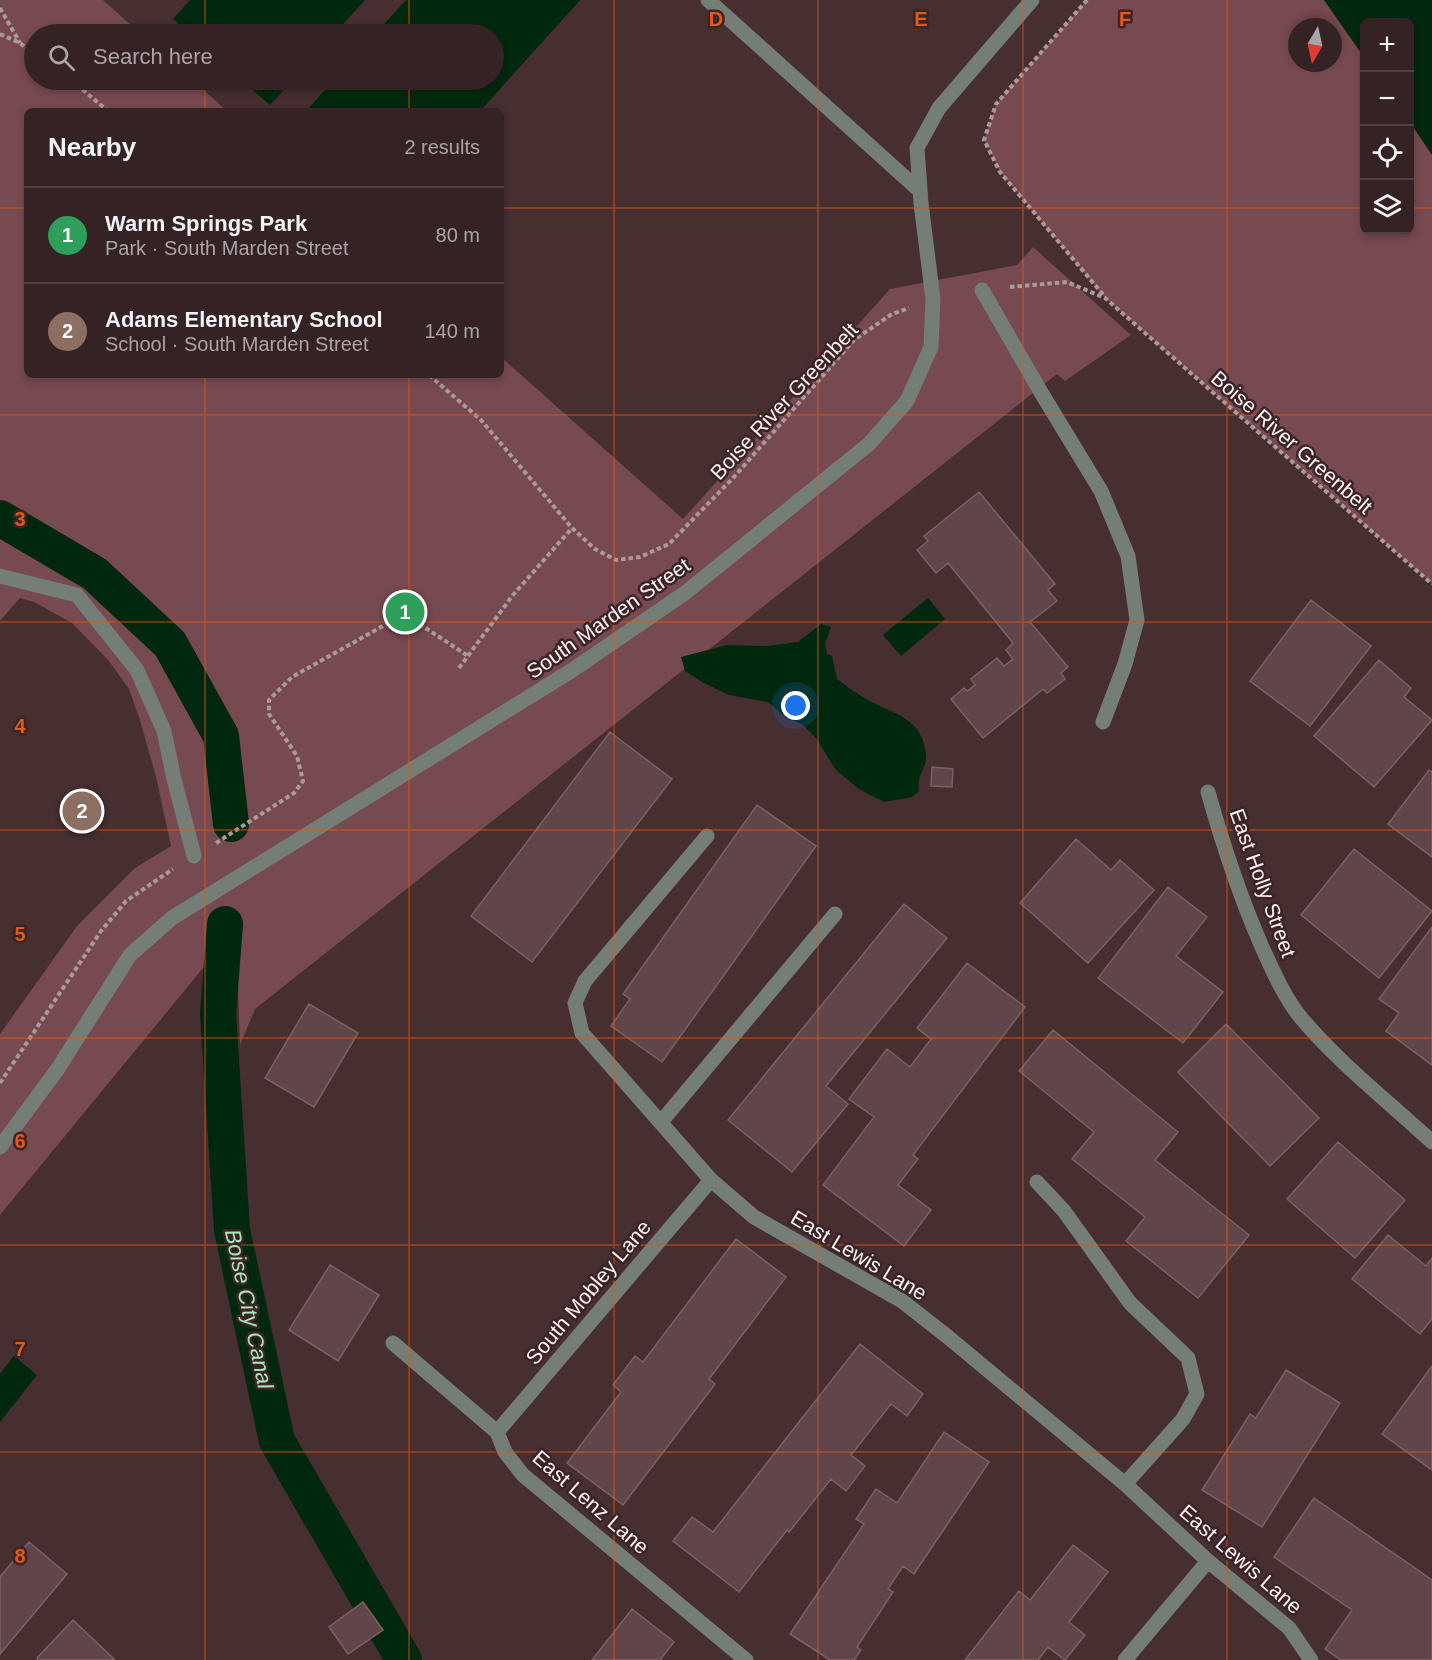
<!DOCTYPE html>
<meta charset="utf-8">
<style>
:root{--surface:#342225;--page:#3f2f32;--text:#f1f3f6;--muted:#a9a4a7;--line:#4e3f42;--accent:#d6ab8b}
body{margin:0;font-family:Helvetica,sans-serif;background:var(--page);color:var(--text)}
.controls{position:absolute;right:18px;top:18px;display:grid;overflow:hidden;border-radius:9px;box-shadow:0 3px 9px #0003}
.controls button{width:54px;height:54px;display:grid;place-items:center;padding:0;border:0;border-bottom:2px solid var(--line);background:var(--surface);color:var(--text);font:30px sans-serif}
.compass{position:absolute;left:1288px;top:18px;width:54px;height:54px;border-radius:50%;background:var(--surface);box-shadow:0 3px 9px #0003;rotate:189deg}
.you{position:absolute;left:796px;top:706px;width:21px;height:21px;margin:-15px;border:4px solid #fff;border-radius:50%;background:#1a73e8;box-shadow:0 0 0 9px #1a73e833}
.badge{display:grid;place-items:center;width:39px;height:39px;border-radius:50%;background:var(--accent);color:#fff;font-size:20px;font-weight:700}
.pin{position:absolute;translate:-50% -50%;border:3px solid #fff;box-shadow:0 2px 6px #0006}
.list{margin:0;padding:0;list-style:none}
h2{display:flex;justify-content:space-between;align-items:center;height:78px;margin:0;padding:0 24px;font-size:26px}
h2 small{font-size:20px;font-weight:400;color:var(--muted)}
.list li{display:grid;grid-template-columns:39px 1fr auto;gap:18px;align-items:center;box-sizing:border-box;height:96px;padding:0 24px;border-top:2px solid var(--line)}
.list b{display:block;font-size:22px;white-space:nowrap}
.list p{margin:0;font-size:20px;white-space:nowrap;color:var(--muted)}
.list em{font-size:20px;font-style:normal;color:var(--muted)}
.icon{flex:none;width:33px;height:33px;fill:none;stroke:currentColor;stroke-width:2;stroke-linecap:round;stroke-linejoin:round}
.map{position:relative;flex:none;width:1432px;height:1660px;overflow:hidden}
.search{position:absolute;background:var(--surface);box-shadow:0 3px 9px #0003;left:24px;top:24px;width:480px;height:66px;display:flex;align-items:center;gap:15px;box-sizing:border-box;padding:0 21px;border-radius:33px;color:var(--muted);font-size:22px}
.panel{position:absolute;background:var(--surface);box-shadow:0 3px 9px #0003;left:24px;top:108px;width:480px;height:270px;border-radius:9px}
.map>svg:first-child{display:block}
.green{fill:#774950;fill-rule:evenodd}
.water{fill:#00280e}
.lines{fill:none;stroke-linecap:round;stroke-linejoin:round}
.canal{stroke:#00280e;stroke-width:36}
.building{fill:#60464a;stroke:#7b6064;stroke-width:1.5}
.path{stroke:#ab999b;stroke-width:4;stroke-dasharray:4.5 3;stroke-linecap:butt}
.minor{stroke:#747d76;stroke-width:15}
.grid{fill:none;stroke:#e8590c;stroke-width:1.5;stroke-opacity:0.55}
.labels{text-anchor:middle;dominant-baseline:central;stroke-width:5;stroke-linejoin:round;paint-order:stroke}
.street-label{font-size:21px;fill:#fef1f2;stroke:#3b2428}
.water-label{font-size:22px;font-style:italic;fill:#a7e9b6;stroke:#3b2428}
.grid-label{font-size:20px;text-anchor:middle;font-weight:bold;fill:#e8590c;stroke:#3b2428;stroke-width:5;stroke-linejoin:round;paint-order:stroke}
</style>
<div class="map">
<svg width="1432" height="1660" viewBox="0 0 1432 1660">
<rect width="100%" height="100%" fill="#462e31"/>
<path class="green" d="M0,0H103L141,34H34V80H192L227,111H27V375H501V357L683,519L890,289L1017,265L1033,247L1131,335L1065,381L1057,374L255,1009L240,1045L236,928L0,1215V1034L77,926L135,868L171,846L156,777L140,720L129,689L109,661L72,623L34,602L20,598L0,621Z
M1087,0H1324L1364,57V230H1410V122L1432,155V584L1105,298L1000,172L984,140L996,104ZM1297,27H1333V63H1297Z"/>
<path class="water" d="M190,0H365L334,34H191L173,19Z
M406,0H580L480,111H306L334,80H494V34H375Z
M1324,0H1432V155L1410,122V22H1364V57Z
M241,80H293L270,105Z
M928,598L945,619L901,656L883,635Z
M821,624L831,627L825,644L827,654L832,656L837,679C847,687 857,694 868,700C895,715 922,717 926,755C927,765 920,772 919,781C918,785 919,788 919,791L912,797L884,802L859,789L836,770L816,738L802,724L786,718L768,702L729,695L704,683L685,671L681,657L727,645L767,646L798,642Z
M14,1356L37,1375L0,1422V1374Z"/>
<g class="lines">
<path class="canal" d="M0,518L95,574L170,644L221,736L231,824
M225,924L218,1014L232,1230L277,1441L404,1660"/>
</g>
<path class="building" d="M979,492L1055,584L1048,590L1057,601L1030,622L1068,667L1061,673L1065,679L1047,693L1043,689L983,738L951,699L964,688L967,691L975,685L971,679L997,658L1004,666L1013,659L1006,650L1013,643L948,563L936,573L917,550L928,541L924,536Z
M1311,600L1371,646L1310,726L1250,681Z
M1379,660L1411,688L1404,697L1432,720L1374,787L1314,736Z
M610,732L672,779L532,962L471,916Z
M932,767L953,769L952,787L931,786Z
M1429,770L1432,772V857L1388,824Z
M757,805L816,846L662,1062L611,1026L630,999L623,994Z
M1076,839L1111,870L1120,860L1154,890L1088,963L1020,903Z
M1354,849L1432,911L1379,978L1301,915Z
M1168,887L1207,917L1176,956L1223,992L1183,1043L1098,978Z
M904,904L947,938L826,1086L848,1104L792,1172L728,1120Z
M1432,927V1065L1386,1031L1399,1013L1379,999Z
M967,963L1025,1007L913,1155L918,1159L898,1185L931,1210L904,1246L823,1185L874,1117L849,1099L887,1049L910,1067L931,1039L917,1028Z
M309,1004L358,1033L314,1107L265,1078Z
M1226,1024L1319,1118L1270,1166L1178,1072Z
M1053,1030L1178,1132L1155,1160L1249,1235L1198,1298L1126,1241L1145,1217L1072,1159L1094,1132L1019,1071Z
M1338,1142L1405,1200L1355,1258L1287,1199Z
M1388,1235L1426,1266L1432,1258V1319L1420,1334L1352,1279Z
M736,1239L786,1277L709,1379L715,1384L623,1505L567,1463L621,1392L613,1385L635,1356L643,1362Z
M330,1265L379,1295L338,1361L289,1330Z
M860,1344L923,1394L907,1416L891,1404L851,1455L865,1466L846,1491L831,1479L789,1532L787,1530L739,1592L673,1541L692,1517L713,1532Z
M1432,1366V1470L1382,1434Z
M1286,1370L1340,1403L1262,1527L1202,1490L1250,1414L1256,1418Z
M944,1432L989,1462L914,1574L903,1566L888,1589L893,1592L857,1647L861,1650L854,1660H830L790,1634L864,1524L856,1519L876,1489L897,1503Z
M1314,1498L1432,1580V1660H1341L1325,1649L1352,1610L1274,1557Z
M29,1542L67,1574L0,1654V1577Z
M1073,1545L1108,1572L1069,1622L1085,1635L1065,1660L1048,1647L1038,1660H965L1019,1591L1030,1600Z
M363,1602L383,1630L348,1654L329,1627Z
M632,1609L674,1642L660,1660H592Z
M73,1620L115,1660H38L37,1658Z"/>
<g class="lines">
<path class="path" d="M1087,0L996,104L984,140L1000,172L1105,297
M0,8L20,43
M0,34L20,43L34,54
M71,80L108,111
M1010,287L1067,282L1105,298L1432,584
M429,375L481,420L572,528L595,549L616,560L640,557L669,544L734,477L854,340L892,314L909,308
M459,668L513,595L572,528
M216,843L294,793L303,781L297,756L269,714V700L292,677L399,617L412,619L468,656
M0,1083L101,931L126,901L173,869"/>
<path class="minor" d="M708,0L920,191
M982,290L1042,394L1101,491L1128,556L1137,620L1125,664L1103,722
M0,576L77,595L137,670L164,731L174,779L194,856
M1208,792C1223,845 1240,897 1262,947C1273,971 1285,999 1302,1019C1340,1064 1389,1102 1432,1142
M707,836L585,981L575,1003L582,1033L711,1180L754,1217L902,1301L948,1337L1125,1484L1208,1561L1289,1628L1311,1660
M661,1122L835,914
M0,1147L57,1070L130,955L172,918L571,671L685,593L869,444L907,401L931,347L933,299L921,203L917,148L939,108L1032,0
M1037,1182L1064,1211L1130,1303L1188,1358L1197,1394L1183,1419L1125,1484
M393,1343L497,1432L505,1452L523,1475L746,1660
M497,1432L711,1180
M1125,1660L1208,1561"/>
</g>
<path class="grid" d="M205,0V34M409,0V34M614,0V1660M818,0V1660M1023,0V1660M1227,0V1660M205,80V111M409,80V111M0,208H27M501,208H1364M1410,208H1432M205,375V1660M409,375V1660M0,415H1432M0,622H1432M0,830H1432M0,1038H1432M0,1245H1432M0,1452H1432"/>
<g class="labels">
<g class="street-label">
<text transform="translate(784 401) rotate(-47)">Boise River Greenbelt</text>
<text transform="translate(1292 442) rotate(41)">Boise River Greenbelt</text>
<text transform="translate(608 618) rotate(-35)">South Marden Street</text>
<text transform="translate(1263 883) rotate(70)">East Holly Street</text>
<text transform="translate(859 1255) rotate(31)">East Lewis Lane</text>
<text transform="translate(588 1292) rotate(-50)">South Mobley Lane</text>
<text transform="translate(591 1502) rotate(41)">East Lenz Lane</text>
<text transform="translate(1241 1559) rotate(41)">East Lewis Lane</text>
</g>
<g class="water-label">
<text transform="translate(249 1309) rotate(78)">Boise City Canal</text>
</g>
</g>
<g class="grid-label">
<text x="716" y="26">D</text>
<text x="921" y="26">E</text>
<text x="1125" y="26">F</text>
<text x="20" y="526">3</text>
<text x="20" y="733">4</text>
<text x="20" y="941">5</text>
<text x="20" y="1148">6</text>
<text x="20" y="1356">7</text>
<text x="20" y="1563">8</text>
</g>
</svg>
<div class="controls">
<button>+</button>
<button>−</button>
<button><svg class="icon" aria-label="locate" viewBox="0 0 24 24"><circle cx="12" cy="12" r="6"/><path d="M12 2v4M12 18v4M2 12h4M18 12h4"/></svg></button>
<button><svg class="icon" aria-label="layers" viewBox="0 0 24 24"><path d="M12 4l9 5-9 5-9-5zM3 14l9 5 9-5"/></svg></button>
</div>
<svg class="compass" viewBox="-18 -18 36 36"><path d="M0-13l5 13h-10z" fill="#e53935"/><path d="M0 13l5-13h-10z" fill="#a9a4a7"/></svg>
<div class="you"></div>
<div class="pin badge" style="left:405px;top:612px;background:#2e9e5b">1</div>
<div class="pin badge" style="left:82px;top:811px;background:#8d6e63">2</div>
<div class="search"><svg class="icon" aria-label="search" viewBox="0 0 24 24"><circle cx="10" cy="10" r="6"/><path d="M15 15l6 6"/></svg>Search here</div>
<section class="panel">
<h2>Nearby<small>2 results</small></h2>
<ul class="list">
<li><span class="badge" style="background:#2e9e5b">1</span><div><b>Warm Springs Park</b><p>Park · South Marden Street</p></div><em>80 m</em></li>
<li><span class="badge" style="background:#8d6e63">2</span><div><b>Adams Elementary School</b><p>School · South Marden Street</p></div><em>140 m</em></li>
</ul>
</section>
</div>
